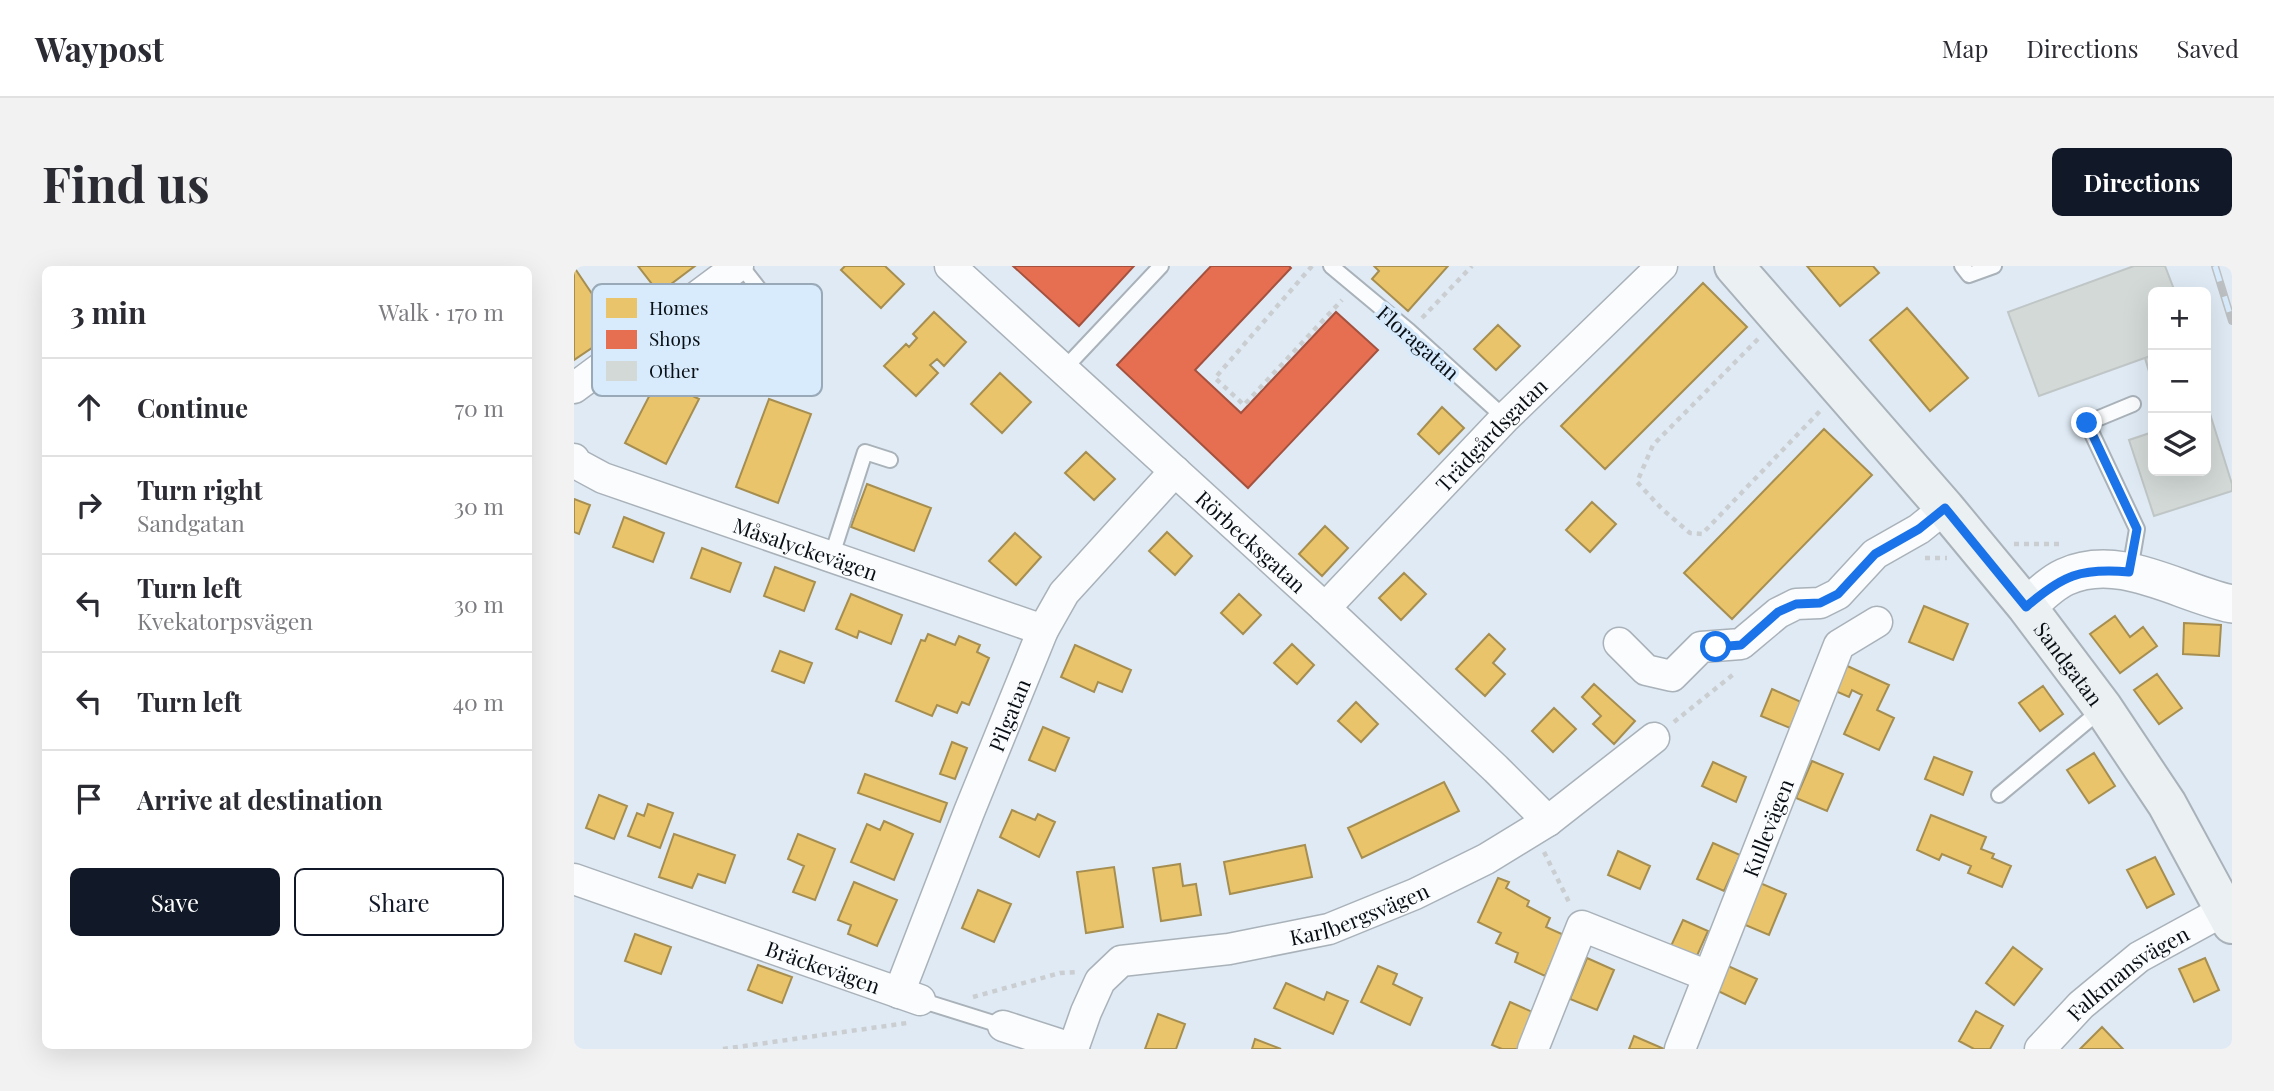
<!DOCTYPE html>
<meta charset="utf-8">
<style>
:root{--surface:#fff;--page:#f2f2f3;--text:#2b2b33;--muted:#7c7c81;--line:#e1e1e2;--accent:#111827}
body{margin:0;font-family:"Playfair Display",serif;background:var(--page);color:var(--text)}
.controls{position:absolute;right:21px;top:21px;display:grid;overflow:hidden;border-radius:10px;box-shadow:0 7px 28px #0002}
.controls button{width:63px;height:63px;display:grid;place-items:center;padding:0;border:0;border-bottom:2px solid var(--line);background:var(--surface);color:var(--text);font:35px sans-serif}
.stop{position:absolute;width:21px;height:21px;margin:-16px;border:5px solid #1a73e8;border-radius:50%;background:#fff}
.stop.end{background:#1a73e8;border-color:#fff;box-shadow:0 2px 7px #0008}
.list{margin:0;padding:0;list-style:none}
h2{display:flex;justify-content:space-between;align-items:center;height:91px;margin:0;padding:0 28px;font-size:30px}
h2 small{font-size:23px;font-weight:400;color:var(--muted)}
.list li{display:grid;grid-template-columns:46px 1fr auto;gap:21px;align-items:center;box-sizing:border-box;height:98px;padding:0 28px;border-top:2px solid var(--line)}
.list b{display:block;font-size:26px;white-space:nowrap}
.list p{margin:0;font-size:23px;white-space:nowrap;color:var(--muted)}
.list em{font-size:23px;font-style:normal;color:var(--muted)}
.actions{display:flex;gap:14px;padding:21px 28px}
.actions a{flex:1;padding:16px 0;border:2px solid var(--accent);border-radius:10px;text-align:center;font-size:24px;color:var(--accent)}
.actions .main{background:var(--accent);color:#fff}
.icon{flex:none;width:38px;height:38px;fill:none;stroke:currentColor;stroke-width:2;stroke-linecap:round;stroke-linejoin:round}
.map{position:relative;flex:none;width:1658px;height:783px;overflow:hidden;border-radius:10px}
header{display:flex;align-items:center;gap:42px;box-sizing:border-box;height:98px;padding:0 35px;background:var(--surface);border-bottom:2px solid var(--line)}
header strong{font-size:33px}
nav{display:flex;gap:38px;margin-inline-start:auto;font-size:24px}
.intro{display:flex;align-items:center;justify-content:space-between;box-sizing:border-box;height:168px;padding:0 42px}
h1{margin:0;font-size:49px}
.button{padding:18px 32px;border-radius:10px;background:var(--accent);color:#fff;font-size:24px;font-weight:700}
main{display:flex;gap:42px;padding:0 42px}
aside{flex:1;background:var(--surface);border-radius:10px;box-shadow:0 7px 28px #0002}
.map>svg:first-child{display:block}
.homes{fill:#e9c46a;stroke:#a68e50;stroke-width:2}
.shops{fill:#e76f51;stroke:#a4523f;stroke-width:2}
.building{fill:#d2d9d6;stroke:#c0c6c6;stroke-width:2}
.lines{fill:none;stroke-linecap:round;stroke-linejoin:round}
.service-casing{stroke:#a9b1b9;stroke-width:18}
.minor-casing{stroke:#a9b1b9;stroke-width:33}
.tertiary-casing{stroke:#a9b1b9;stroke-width:40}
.secondary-casing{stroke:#a9b1b9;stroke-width:42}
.path{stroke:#cbced1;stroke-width:4.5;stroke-dasharray:5 5;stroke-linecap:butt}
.service{stroke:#fafcfd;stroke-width:14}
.minor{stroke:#fafcfd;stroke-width:30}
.tertiary{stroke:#fafcfd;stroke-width:37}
.secondary{stroke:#ebf0f3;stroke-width:38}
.rail-casing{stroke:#bdc0c2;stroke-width:8}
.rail{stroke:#d7ebfc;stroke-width:5;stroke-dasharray:16;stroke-linecap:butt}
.route{stroke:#1a73e8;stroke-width:9}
.labels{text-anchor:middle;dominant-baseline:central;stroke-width:7;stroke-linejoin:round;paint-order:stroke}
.street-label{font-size:21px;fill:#090f15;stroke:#d7ebfc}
.key{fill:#d7ebfc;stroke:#99a9b7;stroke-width:2}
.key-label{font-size:19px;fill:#090f15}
</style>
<header>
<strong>Waypost</strong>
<nav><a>Map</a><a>Directions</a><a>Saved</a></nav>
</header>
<div class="intro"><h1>Find us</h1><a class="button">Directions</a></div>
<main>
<aside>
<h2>3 min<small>Walk · 170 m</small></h2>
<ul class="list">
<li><svg class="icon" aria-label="ahead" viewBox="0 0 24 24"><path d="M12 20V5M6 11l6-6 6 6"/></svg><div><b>Continue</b></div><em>70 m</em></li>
<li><svg class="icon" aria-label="right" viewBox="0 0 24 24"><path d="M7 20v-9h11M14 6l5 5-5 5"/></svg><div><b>Turn right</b><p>Sandgatan</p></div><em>30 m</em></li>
<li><svg class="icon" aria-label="left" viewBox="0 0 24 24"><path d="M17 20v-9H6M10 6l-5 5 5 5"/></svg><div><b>Turn left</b><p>Kvekatorpsvägen</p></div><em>30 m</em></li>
<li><svg class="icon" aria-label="left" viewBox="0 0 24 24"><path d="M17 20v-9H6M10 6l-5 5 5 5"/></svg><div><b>Turn left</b></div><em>40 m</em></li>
<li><svg class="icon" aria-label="arrive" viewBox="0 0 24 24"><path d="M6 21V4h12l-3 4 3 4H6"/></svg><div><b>Arrive at destination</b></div></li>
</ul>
<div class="actions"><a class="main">Save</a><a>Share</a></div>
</aside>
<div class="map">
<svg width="1658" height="783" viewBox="0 0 1658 783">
<rect width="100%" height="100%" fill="#dfeaf4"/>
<path class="homes" d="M64,0H121L85,27Z
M271,0H311L330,18L307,42L267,4Z
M800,0H874L834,45L798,13L805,5Z
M1233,0H1299L1305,7L1266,40Z
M0,1L43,65L0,94Z
M1129,17L1173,61L1031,203L987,160Z
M1333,42L1394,112L1356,145L1296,74Z
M360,46L392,76L370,100L363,93L356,99L364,107L342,130L310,100L332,78L335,81L343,72L339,68Z
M924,59L946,80L922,104L900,83Z
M426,107L457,136L428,167L397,138Z
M84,113L125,133L92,198L51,177Z
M195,133L237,148L204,237L162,221Z
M868,141L890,162L865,188L844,168Z
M1250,163L1298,209L1158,353L1110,307Z
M512,186L541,213L520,234L491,207Z
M293,218L357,242L340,285L277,261Z
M0,233L16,239L5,268L0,266Z
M1018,236L1042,258L1016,286L992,264Z
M50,251L90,267L79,296L39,281Z
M751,260L774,282L748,310L725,288Z
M593,266L618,290L601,309L575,285Z
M441,267L467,291L442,319L415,295Z
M128,282L167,297L156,326L117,312Z
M201,301L241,316L230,345L190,330Z
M830,307L852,328L827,354L805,332Z
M277,328L328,349L317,378L285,365L283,372L262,363Z
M665,328L687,349L669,368L647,347Z
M1350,340L1394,358L1379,394L1335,376Z
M1541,350L1556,371L1569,361L1583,380L1546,407L1516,368Z
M1610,357L1647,359L1645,390L1609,388Z
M354,368L381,379L385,370L406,379L403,386L415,392L395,439L388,436L383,447L363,439L358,450L322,435L347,374L351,375Z
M915,368L931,383L919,397L931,408L911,430L882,403Z
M718,378L740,399L723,418L700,397Z
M501,379L557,404L548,426L524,416L520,426L487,411Z
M206,385L238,397L230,417L198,405Z
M1269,398L1315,419L1303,444L1320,452L1305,484L1270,468L1288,429L1278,424L1275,431L1257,423Z
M1583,408L1608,442L1585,458L1560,424Z
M1020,418L1061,455L1040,478L1019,458L1027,450L1008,431Z
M1469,420L1489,448L1466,465L1445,437Z
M1198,423L1227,436L1216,462L1187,450Z
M782,436L804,458L787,476L764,455Z
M980,442L1002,463L979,486L958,465Z
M469,461L495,472L481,505L455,494Z
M378,476L393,482L381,513L366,508Z
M1520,487L1541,520L1515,537L1493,504Z
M1360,491L1398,506L1389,529L1351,513Z
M1238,495L1269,508L1253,545L1222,532Z
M1139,496L1172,511L1162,536L1128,520Z
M291,508L373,537L366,556L284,527Z
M870,516L885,545L788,592L774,562Z
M25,529L53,540L40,573L12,562Z
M74,538L99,547L86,582L54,570L63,547L70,550Z
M438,544L461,554L464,548L481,556L465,591L426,571Z
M1357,549L1412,571L1407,583L1420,588L1418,592L1437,600L1428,621L1394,607L1397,600L1368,588L1365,594L1343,584Z
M310,555L339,568L320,614L277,596L293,558L306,564Z
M100,568L161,589L151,617L124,608L118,622L85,611Z
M224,568L261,583L241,634L219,626L230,600L214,593Z
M1139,577L1166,589L1150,625L1123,613Z
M731,579L738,611L656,628L650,596Z
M1044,585L1076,600L1066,623L1034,609Z
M1581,591L1600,628L1573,642L1553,604Z
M606,598L609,620L622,618L627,649L587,655L579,602Z
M540,601L549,661L512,667L503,606Z
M924,612L935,616L932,622L955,635L953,640L976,652L972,661L990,669L971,710L941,696L944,687L922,677L927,667L904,656Z
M280,616L323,634L303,680L274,668L277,659L264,654Z
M1186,617L1212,628L1195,669L1169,658Z
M404,624L437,638L420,676L388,662Z
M1109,654L1134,665L1122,692L1097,680Z
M61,668L97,681L87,708L51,695Z
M1439,681L1468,703L1440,739L1412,717Z
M1013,692L1040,704L1023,744L996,733Z
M1631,692L1645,724L1620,736L1605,703Z
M184,699L218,711L208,737L174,724Z
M804,700L823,708L819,718L848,732L836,759L787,736Z
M1154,700L1183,713L1171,738L1142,724Z
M712,717L750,734L753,726L774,735L759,768L700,742Z
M936,736L963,748L947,783H928L918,779Z
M1402,745L1429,760L1416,783H1400L1385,775Z
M584,748L611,758L602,783H571Z
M1528,761L1549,783H1506Z
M1060,770L1090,783H1055Z
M681,773L707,783H678Z"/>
<path class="shops" d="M439,0H560L505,60Z
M637,0H715L717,2L621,104L667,147L762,46L804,84L674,222L543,99Z"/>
<path class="building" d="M1560,0H1591L1601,26H1579V89L1465,130L1434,46Z
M1579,89V119L1571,92Z
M1632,135L1658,218V225L1580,250L1555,174L1579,166V205H1632Z"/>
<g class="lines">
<defs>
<path id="service" d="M167,0L229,79
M757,0L835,65L931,152
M1388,0L1395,9L1420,0
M490,103L587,0
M257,292L291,186L316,194
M1556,304L1563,263L1513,157L1559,138
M1425,529L1528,443
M346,734L429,760"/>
<g id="minor">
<path id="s1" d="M376,0L751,342L922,503L974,555"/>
<path d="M0,122L164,0"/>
<path id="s2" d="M0,193L3,198L29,212L469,364"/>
<path id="s3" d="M751,342L931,152L1088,0"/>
<path d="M1045,377L1072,404L1098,410L1127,381L1167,378L1204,347L1222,338L1246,337L1264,328L1301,288L1345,263L1371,242"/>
<path id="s4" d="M0,613L346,734"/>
<path id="s5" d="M325,727L395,546L469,364L490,327L601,205"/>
<path d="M429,760L500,783"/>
<path id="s6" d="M499,783L512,746L526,715L547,695L655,683L755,663L841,628L912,593L974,555L1080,472"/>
<path d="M959,783L1008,660L1134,710"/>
<path id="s7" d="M1106,783L1265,379L1303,356"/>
<path id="s8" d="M1466,783L1507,739L1565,691L1651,644"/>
</g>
<path id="tertiary" d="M1453,341C1464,331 1476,318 1491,311C1546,286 1605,327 1658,338"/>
<g id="secondary">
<path id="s9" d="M1160,0L1371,242L1453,341L1529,442L1593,538L1658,658"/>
</g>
</defs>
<use href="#service" class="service-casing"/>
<use href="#minor" class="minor-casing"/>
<use href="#tertiary" class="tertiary-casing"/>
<use href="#secondary" class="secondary-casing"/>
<path class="path" d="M738,0L641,112L670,139L768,34
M848,52L898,0
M1184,73L1079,179L1063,216L1088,243L1116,267L1128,268L1247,144
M1440,278H1487
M1351,292H1373
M1100,456L1161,407
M970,586L996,638
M399,731L486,707L503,706
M149,783L333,757"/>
<use href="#service" class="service"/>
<use href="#minor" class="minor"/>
<use href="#tertiary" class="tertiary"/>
<use href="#secondary" class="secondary"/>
<defs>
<path id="rail" d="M1641,0L1658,55"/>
</defs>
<use href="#rail" class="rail-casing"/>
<use href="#rail" class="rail"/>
</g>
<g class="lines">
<path class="route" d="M1142,381L1167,379L1204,346L1222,338L1246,337L1264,328L1301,288L1345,263L1371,242L1452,341C1489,309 1506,302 1555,306L1563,263L1513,157"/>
</g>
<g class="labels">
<g class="street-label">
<text transform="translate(845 76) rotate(41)">Floragatan</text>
<text stroke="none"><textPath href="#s3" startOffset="240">Trädgårdsgatan</textPath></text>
<text stroke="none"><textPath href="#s1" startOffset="408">Rörbecksgatan</textPath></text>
<text stroke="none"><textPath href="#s2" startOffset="250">Måsalyckevägen</textPath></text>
<text stroke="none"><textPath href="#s9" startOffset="520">Sandgatan</textPath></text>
<text stroke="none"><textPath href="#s5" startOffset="299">Pilgatan</textPath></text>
<text stroke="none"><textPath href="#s7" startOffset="238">Kullevägen</textPath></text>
<text stroke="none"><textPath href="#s6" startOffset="346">Karlbergsvägen</textPath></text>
<text stroke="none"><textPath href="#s4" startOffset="264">Bräckevägen</textPath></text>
<text stroke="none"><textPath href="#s8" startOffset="117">Falkmansvägen</textPath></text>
</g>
</g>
<rect x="18" y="18" width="230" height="112" rx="10" class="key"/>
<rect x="32" y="32" width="31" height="20" fill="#e9c46a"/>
<rect x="32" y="64" width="31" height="19" fill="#e76f51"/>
<rect x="32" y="95" width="31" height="20" fill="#d2d9d6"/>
<g class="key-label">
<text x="75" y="49">Homes</text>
<text x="75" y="80">Shops</text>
<text x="75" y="112">Other</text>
</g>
</svg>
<div class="controls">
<button>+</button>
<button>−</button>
<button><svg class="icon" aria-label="layers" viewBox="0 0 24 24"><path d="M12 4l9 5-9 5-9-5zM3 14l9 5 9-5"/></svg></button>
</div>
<div class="stop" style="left:1142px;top:381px"></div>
<div class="stop end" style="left:1513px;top:157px"></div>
</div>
</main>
